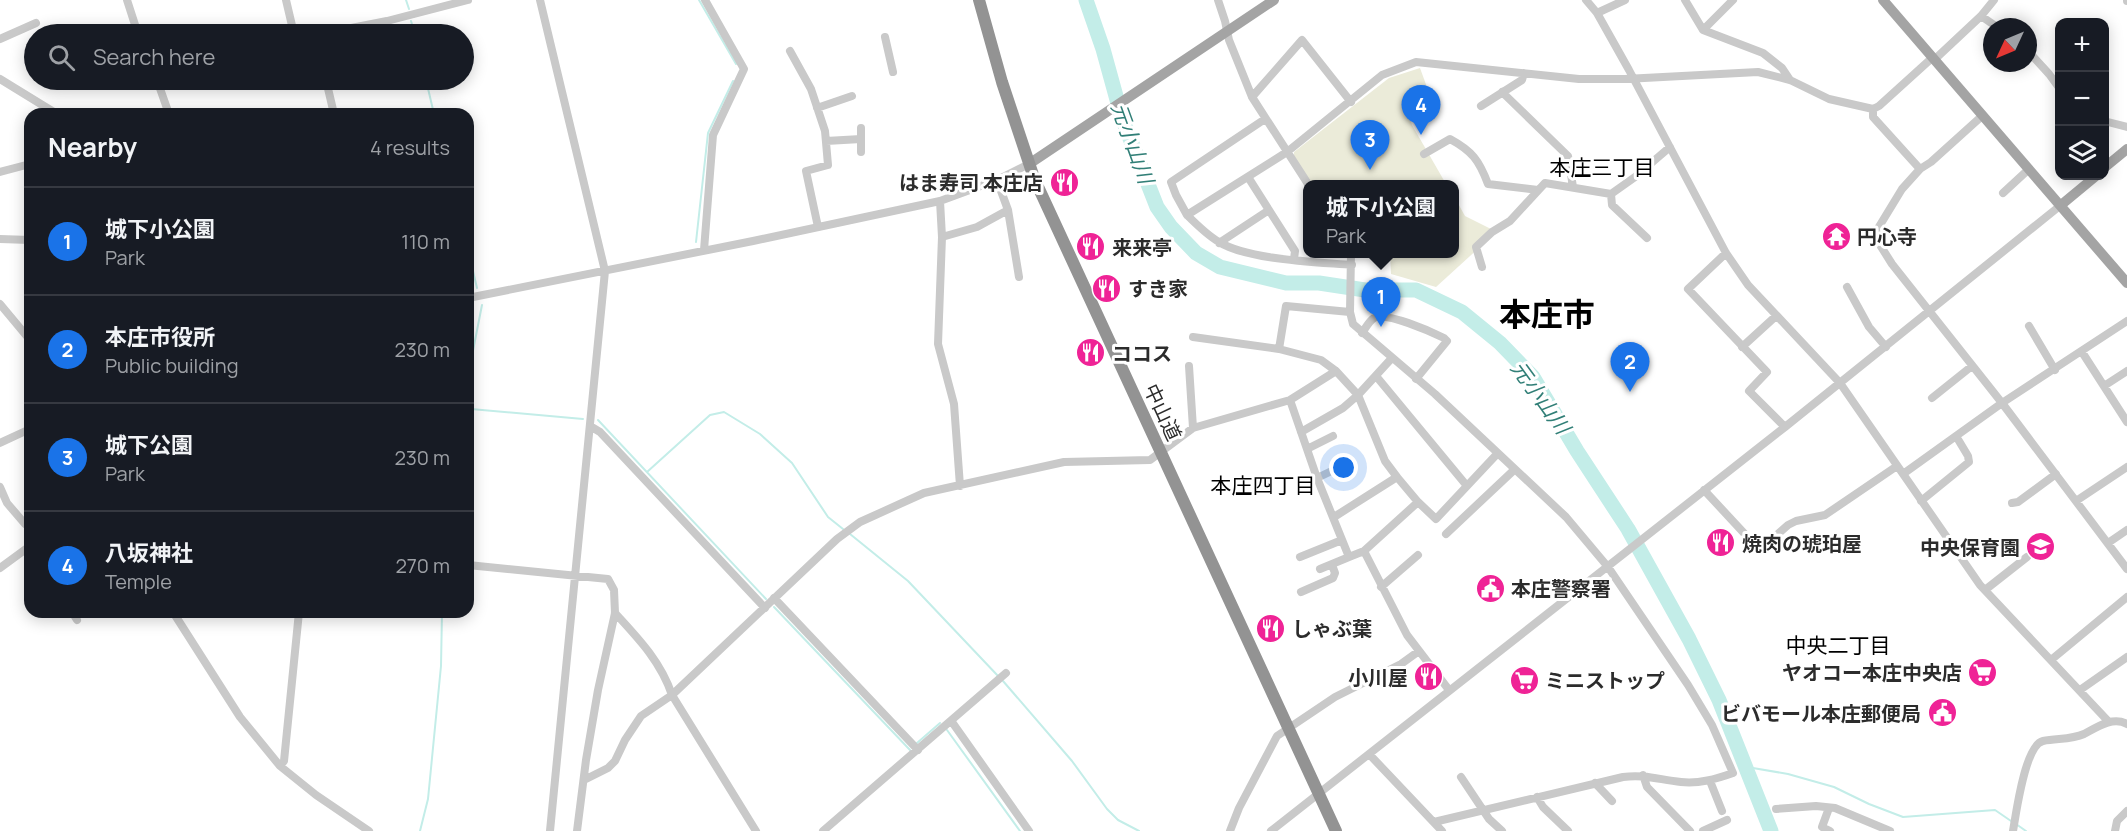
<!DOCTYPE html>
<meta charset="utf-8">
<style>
:root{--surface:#171b24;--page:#20242c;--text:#f1f3f6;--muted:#9ea1a6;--line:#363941;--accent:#1a73e8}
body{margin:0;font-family:Manrope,"Noto Sans JP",sans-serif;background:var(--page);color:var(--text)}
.controls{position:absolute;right:18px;top:18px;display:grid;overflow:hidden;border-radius:12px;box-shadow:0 3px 15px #0003}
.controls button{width:54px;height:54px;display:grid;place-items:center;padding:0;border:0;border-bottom:2px solid var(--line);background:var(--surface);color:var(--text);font:30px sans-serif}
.compass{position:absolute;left:1983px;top:18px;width:54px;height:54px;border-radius:50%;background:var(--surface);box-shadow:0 3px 15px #0003;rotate:226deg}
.you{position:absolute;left:1344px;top:468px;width:21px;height:21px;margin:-15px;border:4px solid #fff;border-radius:50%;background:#1a73e8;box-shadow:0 0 0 9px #1a73e833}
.badge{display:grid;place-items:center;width:39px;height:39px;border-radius:50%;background:var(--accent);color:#fff;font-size:20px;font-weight:700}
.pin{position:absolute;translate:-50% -50px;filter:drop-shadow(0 2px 3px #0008)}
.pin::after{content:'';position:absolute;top:32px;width:21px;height:18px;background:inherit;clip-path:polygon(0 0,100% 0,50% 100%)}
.popup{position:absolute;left:1303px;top:180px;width:156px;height:78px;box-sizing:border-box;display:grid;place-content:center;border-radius:12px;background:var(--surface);filter:drop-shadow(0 2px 4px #0005);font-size:20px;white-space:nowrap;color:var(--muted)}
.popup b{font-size:22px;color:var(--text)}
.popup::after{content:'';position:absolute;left:50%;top:100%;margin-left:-12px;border:12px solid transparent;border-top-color:var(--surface)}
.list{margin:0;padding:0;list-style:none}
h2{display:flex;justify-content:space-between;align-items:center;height:78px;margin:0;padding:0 24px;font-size:26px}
h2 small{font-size:20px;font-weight:400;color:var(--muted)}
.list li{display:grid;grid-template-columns:39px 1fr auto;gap:18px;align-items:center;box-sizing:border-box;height:108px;padding:0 24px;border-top:2px solid var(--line)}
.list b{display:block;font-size:22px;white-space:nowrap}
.list p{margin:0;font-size:20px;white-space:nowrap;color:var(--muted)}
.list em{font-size:20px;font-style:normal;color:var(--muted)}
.icon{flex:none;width:33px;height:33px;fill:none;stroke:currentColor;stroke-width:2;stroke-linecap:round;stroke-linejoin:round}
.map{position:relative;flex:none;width:2127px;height:831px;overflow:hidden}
.search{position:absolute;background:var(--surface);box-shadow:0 3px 15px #0003;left:24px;top:24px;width:450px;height:66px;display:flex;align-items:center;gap:15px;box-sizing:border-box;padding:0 21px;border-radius:33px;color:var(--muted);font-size:22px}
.panel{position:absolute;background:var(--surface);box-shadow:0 3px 15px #0003;left:24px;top:108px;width:450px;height:510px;border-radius:18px}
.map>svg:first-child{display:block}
.green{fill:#ebebd9}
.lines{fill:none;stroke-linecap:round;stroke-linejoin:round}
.stream{stroke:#c3ede8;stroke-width:2}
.river{stroke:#c3ede8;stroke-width:15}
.minor{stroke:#c9c9c9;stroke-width:8}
.major{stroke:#a4a4a4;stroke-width:10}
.highway{stroke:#939393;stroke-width:12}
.labels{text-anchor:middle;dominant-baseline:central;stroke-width:6;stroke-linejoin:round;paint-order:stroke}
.poi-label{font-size:20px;font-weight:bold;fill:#2c2c2c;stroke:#fff;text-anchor:start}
.street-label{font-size:20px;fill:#2c2c2c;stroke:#fff}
.water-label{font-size:21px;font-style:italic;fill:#317f77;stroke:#fff}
.neighbourhood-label{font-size:21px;fill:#000;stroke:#fff}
.town-label{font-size:32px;font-weight:bold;fill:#000;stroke:#fff}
</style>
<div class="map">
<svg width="2127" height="831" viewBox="0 0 2127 831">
<rect width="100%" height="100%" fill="#fff"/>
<path class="green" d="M1420,68L1428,90L1420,95L1408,113L1412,125L1446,184H1312L1294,156V152L1389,78Z
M1455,198L1465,216L1491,229L1481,246L1436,287L1391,274L1390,254H1454Z"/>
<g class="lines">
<path class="stream" d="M406,0L409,9
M699,0L736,64
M411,21L415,34
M426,80L434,114
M696,242L708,133L733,81
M468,250L477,288
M468,376L482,305
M471,409L583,419
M598,420L766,599
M647,472L710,415L724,412L760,434L792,463L828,517L843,529
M850,534L908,581L999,677
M774,607L910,750
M1003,681L1072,761L1107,809L1118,820L1139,831
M947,730L1020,831
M917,743L940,723
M1747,767L1788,774L1834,787L1869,804L1903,817L1995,810L2011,821
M2016,824L2026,831
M420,831L428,799L441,666L442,612"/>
<path class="river" d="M1086,0L1103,49L1122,118L1157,207L1171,227L1196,253L1220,267L1286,283H1319L1365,290H1416L1462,312L1500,343L1533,377L1577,451L1628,529L1689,639L1719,700L1771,831"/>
<path class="minor" d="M127,0L138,34
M286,0L294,34
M540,0L605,271L550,831
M1218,0L1225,21L1229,40L1252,97L1308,184
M1586,0L1597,13L1629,70L1726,253L1748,285L1840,383L1980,585L2108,721
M1685,0L1703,30L1763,53L1782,68L1790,80
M2127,0V1
M1597,13L1625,0
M1981,16L1997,27
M1703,30L1733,0
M321,34L387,21L468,0
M885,37L893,72
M0,39L36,23
M790,51L811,89L825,131L828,165L806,171L818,227
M2028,51L2049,74L2060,89
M1934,60L1981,16L1994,0
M0,79L57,114
M157,80L169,114
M326,80L334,114
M1502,92L1568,156L1573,187
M1252,97L1302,40L1351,102
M1481,106L1522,80L1524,73
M817,108L852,96
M1873,109V117L1920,169
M1982,116L1931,162L1920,169L1902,189L1877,230L1875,237L1892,264L2002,403L2127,569
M2104,121L2127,127
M826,141L861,139
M861,152V128
M1424,154L1450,139C1472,151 1479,160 1488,184L1538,190
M0,172L30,164
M1248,177L1295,251L1294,259
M997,180L1008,210L1019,277
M2003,193L2029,169
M1611,194L1612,205L1647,238
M940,201L942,237L938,344L954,404L960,486
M1187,215L1176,195L1171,182L1265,119
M942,237L977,227L1008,210
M0,239L30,240
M1219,243L1269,210
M704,250L713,135L744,69L705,0
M1726,253L1688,289L1767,372L1749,391L1785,427
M1351,254L1350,312L1353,324L1435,394L1566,517L1608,567L1688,685L1712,725L1733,773C1716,779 1699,784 1681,782C1660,780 1645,774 1623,777L1434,822
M1352,265C1317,262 1248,260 1219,242C1207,235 1197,225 1187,215L1287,152L1382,75L1416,62L1579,79H1625L1758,72L1790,80L1829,99L1873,109L1879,106L1932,58
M1482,267L1476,247L1492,232L1510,221L1545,183L1611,194L1635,177L1670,147
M1847,287L1869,327L1886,347
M468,298L753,241L940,201L997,180L1029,164
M0,304L30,340
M2029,326L2055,370
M1362,333C1365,329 1369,321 1374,318C1385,311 1432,332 1444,338L1447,341L1416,379
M1193,337L1279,349
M1742,347L1776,316
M2082,352L2127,422
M1189,366L1193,428
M1336,371L1321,360L1279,349L1286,306L1350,312
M1376,376L1467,486
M2104,386L2127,371
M1932,398L1972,366
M1290,400L1317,478L1349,557L1364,551L1407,635L1449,690
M590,426L600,432L765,608
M1301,432L1343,408L1358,395L1385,461L1397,477
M0,443L30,429
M1307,449L1333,436
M1903,474L2002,403L2127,321
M1317,478L1340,467
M0,487L7,503L25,524
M1704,490L1755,545L1763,547L1788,525L1796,521L1825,515L1897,466
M1921,501L1969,462L1968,456L1956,436
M2076,501L2127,467
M2012,503L2018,502L2056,474
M1334,517L1397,477L1418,502L1436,519L1497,454
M1446,534L1514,470
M2108,543L2127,530
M1364,551L1418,502
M1300,557L1342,540
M468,565L608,579L614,590L615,613L598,690L586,760L577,831
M0,568L30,546
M1320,569L1349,557
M1381,587L1418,555
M1985,590L2027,557
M1301,592L1333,578L1335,573L1332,565
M774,598L918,750
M72,612L77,620
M173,612L240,717L280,766L316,795L369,831
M615,613C639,639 661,662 672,695L756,831
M2051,660L2127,597
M2080,690L2127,657
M952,722L1029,831
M1369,754L1442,831
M280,766L284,761L299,612
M1643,775L1647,787L1690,831
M1461,777L1489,819L1502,831
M584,780L608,768L615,761L625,740L641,716L672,695L837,539L860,522L924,493L1064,462L1150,460L1193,428L1290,400L1336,371L1358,395L1391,359
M1710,781L1722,811
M1595,783L1612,801
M1537,797L1543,807L1568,831
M1829,808L1822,827L1830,831
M1776,809L1816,806L1835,808L1890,831
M823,831L1006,673
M1230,831L1239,808L1277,736L1335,697L1401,664L1419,651
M1271,831L1785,427L2061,205
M1703,831L1727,820
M2013,831C2016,814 2025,745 2043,741C2057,738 2071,740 2084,734C2097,727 2113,716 2127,724
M2115,831L2117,821L2127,811"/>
<path class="major" d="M1883,0L2127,283
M1029,164L1274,0
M2104,168L2127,149
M2061,205L2096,176"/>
<path class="highway" d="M979,0L1002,82L1034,178L1336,831"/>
</g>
<defs>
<symbol id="restaurant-disc" viewBox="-11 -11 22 22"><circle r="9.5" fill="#ef2396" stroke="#fff"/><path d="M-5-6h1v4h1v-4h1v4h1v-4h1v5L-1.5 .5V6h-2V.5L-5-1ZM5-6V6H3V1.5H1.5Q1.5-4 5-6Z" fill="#fff"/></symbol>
<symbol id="temple-disc" viewBox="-11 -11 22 22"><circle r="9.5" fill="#ef2396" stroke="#fff"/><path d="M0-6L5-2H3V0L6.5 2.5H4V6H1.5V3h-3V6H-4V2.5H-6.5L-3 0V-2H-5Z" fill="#fff"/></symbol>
<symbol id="school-disc" viewBox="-11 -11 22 22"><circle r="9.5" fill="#ef2396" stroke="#fff"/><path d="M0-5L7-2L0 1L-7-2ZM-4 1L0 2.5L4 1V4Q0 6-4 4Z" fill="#fff"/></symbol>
<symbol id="civic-disc" viewBox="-11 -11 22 22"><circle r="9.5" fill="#ef2396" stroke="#fff"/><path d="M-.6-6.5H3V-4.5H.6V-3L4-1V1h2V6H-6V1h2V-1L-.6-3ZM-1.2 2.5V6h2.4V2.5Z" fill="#fff"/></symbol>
<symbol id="supermarket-disc" viewBox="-11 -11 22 22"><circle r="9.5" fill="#ef2396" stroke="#fff"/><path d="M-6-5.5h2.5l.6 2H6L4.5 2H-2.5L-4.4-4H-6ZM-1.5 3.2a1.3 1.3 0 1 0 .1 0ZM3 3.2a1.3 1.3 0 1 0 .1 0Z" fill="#fff"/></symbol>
</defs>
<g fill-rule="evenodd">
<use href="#restaurant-disc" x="1048" y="166" width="33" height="33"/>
<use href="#temple-disc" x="1820" y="220" width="33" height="33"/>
<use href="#restaurant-disc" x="1074" y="230" width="33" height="33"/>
<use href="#restaurant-disc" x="1090" y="272" width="33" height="33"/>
<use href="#restaurant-disc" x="1074" y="336" width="33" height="33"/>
<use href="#restaurant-disc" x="1704" y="526" width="33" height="33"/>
<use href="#school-disc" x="2024" y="530" width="33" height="33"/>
<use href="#civic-disc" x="1474" y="572" width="33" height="33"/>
<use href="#restaurant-disc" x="1254" y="612" width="33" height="33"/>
<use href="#supermarket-disc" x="1966" y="656" width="33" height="33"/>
<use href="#restaurant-disc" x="1412" y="660" width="33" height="33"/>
<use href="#supermarket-disc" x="1508" y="664" width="33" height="33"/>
<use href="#civic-disc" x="1926" y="696" width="33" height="33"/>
</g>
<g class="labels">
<g class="poi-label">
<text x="1043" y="182" text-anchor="end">はま寿司 本庄店</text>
<text x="1857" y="236">円心寺</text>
<text x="1112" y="247">来来亭</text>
<text x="1128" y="288">すき家</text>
<text x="1112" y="353">ココス</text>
<text x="1742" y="543">焼肉の琥珀屋</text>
<text x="2020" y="547" text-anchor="end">中央保育園</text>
<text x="1511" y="588">本庄警察署</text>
<text x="1292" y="628">しゃぶ葉</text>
<text x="1962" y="672" text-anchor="end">ヤオコー本庄中央店</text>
<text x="1408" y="677" text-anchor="end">小川屋</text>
<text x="1545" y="680">ミニストップ</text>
<text x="1921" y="713" text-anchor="end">ビバモール本庄郵便局</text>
</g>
<g class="street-label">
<text transform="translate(1163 412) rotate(65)">中山道</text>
</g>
<g class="water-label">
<text transform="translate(1133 143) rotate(70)">元小山川</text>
<text transform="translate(1541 397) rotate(54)">元小山川</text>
</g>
<g class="neighbourhood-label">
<text x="1602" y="167">本庄三丁目</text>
<text x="1263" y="485">本庄四丁目</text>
<text x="1838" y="645">中央二丁目</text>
</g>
<g class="town-label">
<text x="1547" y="314">本庄市</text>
</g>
</g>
</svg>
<div class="controls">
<button>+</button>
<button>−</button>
<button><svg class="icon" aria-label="layers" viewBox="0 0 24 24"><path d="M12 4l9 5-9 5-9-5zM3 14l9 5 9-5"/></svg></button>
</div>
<svg class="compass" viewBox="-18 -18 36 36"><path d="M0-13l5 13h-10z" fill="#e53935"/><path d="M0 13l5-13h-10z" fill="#9ea1a6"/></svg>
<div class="you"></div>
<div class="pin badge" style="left:1381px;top:327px">1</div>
<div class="popup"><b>城下小公園</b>Park</div>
<div class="pin badge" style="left:1630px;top:392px">2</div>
<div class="pin badge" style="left:1370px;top:170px">3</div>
<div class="pin badge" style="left:1421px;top:135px">4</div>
<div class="search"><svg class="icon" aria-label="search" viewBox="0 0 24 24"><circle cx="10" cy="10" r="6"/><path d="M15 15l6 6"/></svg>Search here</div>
<section class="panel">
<h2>Nearby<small>4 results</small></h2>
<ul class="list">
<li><span class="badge">1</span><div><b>城下小公園</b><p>Park</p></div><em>110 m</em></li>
<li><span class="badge">2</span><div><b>本庄市役所</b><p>Public building</p></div><em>230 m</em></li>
<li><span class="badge">3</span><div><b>城下公園</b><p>Park</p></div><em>230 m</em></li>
<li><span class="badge">4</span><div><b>八坂神社</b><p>Temple</p></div><em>270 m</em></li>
</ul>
</section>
</div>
